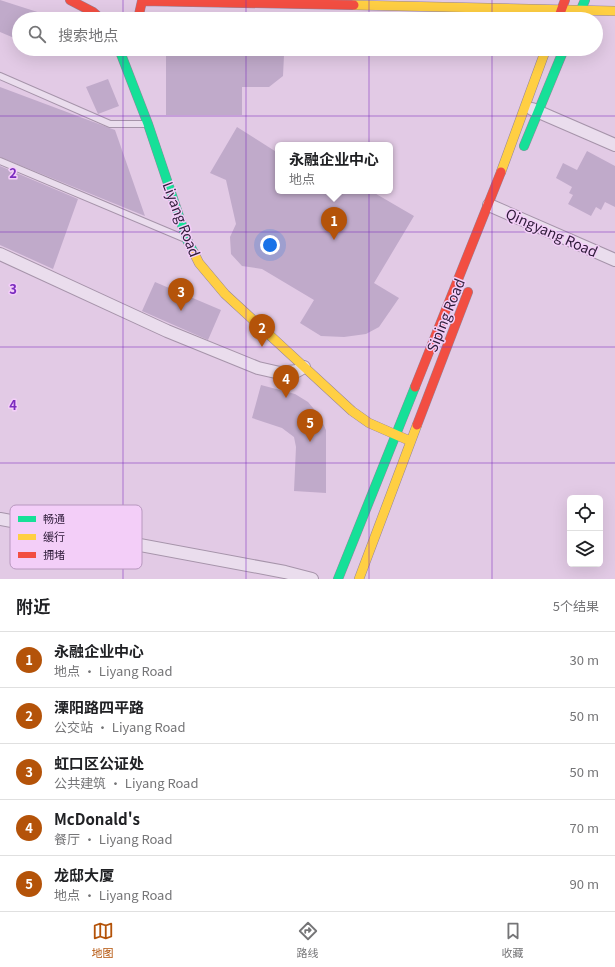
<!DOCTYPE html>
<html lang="zh">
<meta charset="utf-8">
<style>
:root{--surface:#fff;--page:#f2f2f2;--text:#202124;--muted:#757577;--line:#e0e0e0;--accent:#b45309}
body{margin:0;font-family:Georgia,"Noto Sans SC",serif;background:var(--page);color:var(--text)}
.controls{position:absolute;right:12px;bottom:12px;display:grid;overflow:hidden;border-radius:6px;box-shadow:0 4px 16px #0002}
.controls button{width:36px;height:36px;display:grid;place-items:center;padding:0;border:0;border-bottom:1px solid var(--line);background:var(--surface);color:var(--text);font:20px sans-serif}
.you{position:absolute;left:270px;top:245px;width:14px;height:14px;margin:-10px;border:3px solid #fff;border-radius:50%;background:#1a73e8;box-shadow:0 0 0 6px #1a73e833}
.badge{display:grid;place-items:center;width:26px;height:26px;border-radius:50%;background:var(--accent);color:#fff;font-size:13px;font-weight:700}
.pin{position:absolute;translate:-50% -33px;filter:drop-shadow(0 1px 2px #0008)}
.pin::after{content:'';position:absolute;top:21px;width:14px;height:12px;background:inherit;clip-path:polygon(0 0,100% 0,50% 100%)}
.popup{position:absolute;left:275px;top:142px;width:118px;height:52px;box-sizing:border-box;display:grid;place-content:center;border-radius:6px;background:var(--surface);filter:drop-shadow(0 1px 3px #0005);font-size:13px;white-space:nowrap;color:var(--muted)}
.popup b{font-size:15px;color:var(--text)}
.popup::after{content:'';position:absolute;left:50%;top:100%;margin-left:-8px;border:8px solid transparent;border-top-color:var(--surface)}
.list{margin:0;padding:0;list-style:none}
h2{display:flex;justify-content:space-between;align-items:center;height:52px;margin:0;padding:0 16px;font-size:17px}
h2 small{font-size:13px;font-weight:400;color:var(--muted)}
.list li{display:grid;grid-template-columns:26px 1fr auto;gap:12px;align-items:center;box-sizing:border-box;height:56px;padding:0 16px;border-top:1px solid var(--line)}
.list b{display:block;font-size:15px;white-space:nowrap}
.list p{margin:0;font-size:13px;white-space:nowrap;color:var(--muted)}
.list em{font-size:13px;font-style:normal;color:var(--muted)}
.icon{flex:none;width:22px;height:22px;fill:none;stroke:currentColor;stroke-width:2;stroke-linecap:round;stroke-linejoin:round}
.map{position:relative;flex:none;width:615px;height:579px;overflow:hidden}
.search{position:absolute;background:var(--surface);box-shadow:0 4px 16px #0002;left:12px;right:12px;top:12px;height:44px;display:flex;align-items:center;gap:10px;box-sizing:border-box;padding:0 14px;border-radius:22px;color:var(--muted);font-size:15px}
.sheet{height:332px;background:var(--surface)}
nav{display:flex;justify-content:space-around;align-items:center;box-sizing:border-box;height:56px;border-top:1px solid var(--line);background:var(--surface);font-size:11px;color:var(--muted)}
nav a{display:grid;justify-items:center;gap:2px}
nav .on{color:var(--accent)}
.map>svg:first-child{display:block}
.building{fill:#c0aaca}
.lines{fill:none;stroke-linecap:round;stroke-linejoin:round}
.lane-casing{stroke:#a694aa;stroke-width:8}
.street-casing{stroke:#a694aa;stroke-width:14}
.fast-casing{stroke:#95849a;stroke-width:10}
.slow-casing{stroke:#95849a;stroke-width:10}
.jam-casing{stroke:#95849a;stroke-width:10}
.lane{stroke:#eadded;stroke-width:6}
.street{stroke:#eadded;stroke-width:12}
.fast{stroke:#16e098;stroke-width:9}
.slow{stroke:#ffcf43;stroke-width:9}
.jam{stroke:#f24e42;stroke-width:9}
.grid{fill:none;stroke:#7b2cbf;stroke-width:1;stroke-opacity:0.55}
.labels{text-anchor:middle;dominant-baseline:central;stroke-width:3;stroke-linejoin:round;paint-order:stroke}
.street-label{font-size:14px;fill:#2e1b39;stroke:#f3cef8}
.key{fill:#f3cef8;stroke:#b898bf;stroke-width:1}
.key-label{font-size:11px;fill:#2e1b39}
.grid-label{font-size:13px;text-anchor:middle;font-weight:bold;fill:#7b2cbf;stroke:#f3cef8;stroke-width:3;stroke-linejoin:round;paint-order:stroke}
</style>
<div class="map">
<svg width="615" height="579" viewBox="0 0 615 579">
<rect width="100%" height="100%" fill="#e2cae5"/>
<path class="building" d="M0,0L53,17V19H19V40L0,32Z
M166,49H281L284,55L283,76L269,87H242V115H166Z
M108,79L119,106L98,114L86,87Z
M0,87L115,130L145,216L0,157Z
M237,127L278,153V191H371L414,216L374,283L399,298L379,327L366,334L344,337L321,336L300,323L314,300L262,269L242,266L231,254L230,237L236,224L226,180L210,173Z
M587,151L615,166V207L605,202L601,210L596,207L591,216L568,204L573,195L569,193L572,187L556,178L563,163L577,170Z
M0,166L78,199L53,269L0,245Z
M155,282L221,310L208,340L142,311Z
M261,385L295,394L308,402L319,415L326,430V493L294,491L296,447L294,437L282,428L252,418Z"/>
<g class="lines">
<defs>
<path id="lane" d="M0,76L110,124H147
M0,161L183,238"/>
<path id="street" d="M532,109L615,145
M489,205L615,260
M0,254L167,331L258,368L280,373L297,371L304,367
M0,519L285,572L312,579"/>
<path id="fast" d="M577,19L585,0
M119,49L148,124L187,240L194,253
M524,146L564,49
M338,579L415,387"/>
<path id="slow" d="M354,5L615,11
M501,172L546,49
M194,253L199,263L225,294L352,411L369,423L408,440
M359,579L417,425"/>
<path id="jam" d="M70,0L93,12L101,19
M138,19L142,1L354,5
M558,19L565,0
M415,387L501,172
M417,425L468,292"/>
</defs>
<use href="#lane" class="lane-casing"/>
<use href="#street" class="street-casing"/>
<use href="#fast" class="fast-casing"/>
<use href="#slow" class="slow-casing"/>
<use href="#jam" class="jam-casing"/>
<use href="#lane" class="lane"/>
<use href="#street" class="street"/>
<use href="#fast" class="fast"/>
<use href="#slow" class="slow"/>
<use href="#jam" class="jam"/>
</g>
<path class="grid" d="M123,0V19M246,0V19M369,0V19M492,0V19M123,49V579M246,49V579M369,49V579M492,49V579M0,116H615M0,232H615M0,347H615M0,463H615"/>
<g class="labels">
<g class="street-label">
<text transform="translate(182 219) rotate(69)">Liyang Road</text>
<text transform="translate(552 232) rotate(24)">Qingyang Road</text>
<text transform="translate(445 315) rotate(-68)">Siping Road</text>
</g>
</g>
<rect x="10" y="505" width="132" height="64" rx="6" class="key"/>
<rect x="18" y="516" width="18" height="6" fill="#16e098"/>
<rect x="18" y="534" width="18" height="6" fill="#ffcf43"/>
<rect x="18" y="552" width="18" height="6" fill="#f24e42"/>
<g class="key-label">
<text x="43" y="523">畅通</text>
<text x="43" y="541">缓行</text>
<text x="43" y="559">拥堵</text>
</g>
<g class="grid-label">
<text x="13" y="178">2</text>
<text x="13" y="294">3</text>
<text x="13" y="410">4</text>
</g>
</svg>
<div class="controls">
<button><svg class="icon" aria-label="locate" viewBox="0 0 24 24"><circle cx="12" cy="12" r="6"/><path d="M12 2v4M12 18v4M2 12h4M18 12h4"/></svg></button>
<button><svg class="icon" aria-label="layers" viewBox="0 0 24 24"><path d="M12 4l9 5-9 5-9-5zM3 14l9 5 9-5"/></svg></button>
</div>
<div class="you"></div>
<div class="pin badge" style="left:334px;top:240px">1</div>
<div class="popup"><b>永融企业中心</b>地点</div>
<div class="pin badge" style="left:262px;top:347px">2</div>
<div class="pin badge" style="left:181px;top:311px">3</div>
<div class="pin badge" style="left:286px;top:398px">4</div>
<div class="pin badge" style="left:310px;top:442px">5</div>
<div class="search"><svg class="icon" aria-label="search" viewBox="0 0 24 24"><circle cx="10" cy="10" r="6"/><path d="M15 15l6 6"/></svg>搜索地点</div>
</div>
<section class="sheet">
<h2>附近<small>5个结果</small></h2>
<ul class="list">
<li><span class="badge">1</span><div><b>永融企业中心</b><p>地点 · Liyang Road</p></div><em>30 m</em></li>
<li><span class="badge">2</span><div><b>溧阳路四平路</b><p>公交站 · Liyang Road</p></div><em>50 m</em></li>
<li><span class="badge">3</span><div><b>虹口区公证处</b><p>公共建筑 · Liyang Road</p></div><em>50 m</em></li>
<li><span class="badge">4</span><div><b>McDonald's</b><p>餐厅 · Liyang Road</p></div><em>70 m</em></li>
<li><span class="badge">5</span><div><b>龙邸大厦</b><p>地点 · Liyang Road</p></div><em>90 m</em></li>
</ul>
</section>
<nav>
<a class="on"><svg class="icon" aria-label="map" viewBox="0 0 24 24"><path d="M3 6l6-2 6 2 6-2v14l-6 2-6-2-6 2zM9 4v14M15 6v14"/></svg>地图</a>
<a><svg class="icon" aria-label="directions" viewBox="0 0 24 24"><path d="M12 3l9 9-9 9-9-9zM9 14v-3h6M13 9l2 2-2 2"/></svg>路线</a>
<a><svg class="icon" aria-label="saved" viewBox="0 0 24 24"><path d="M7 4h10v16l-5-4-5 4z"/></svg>收藏</a>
</nav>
